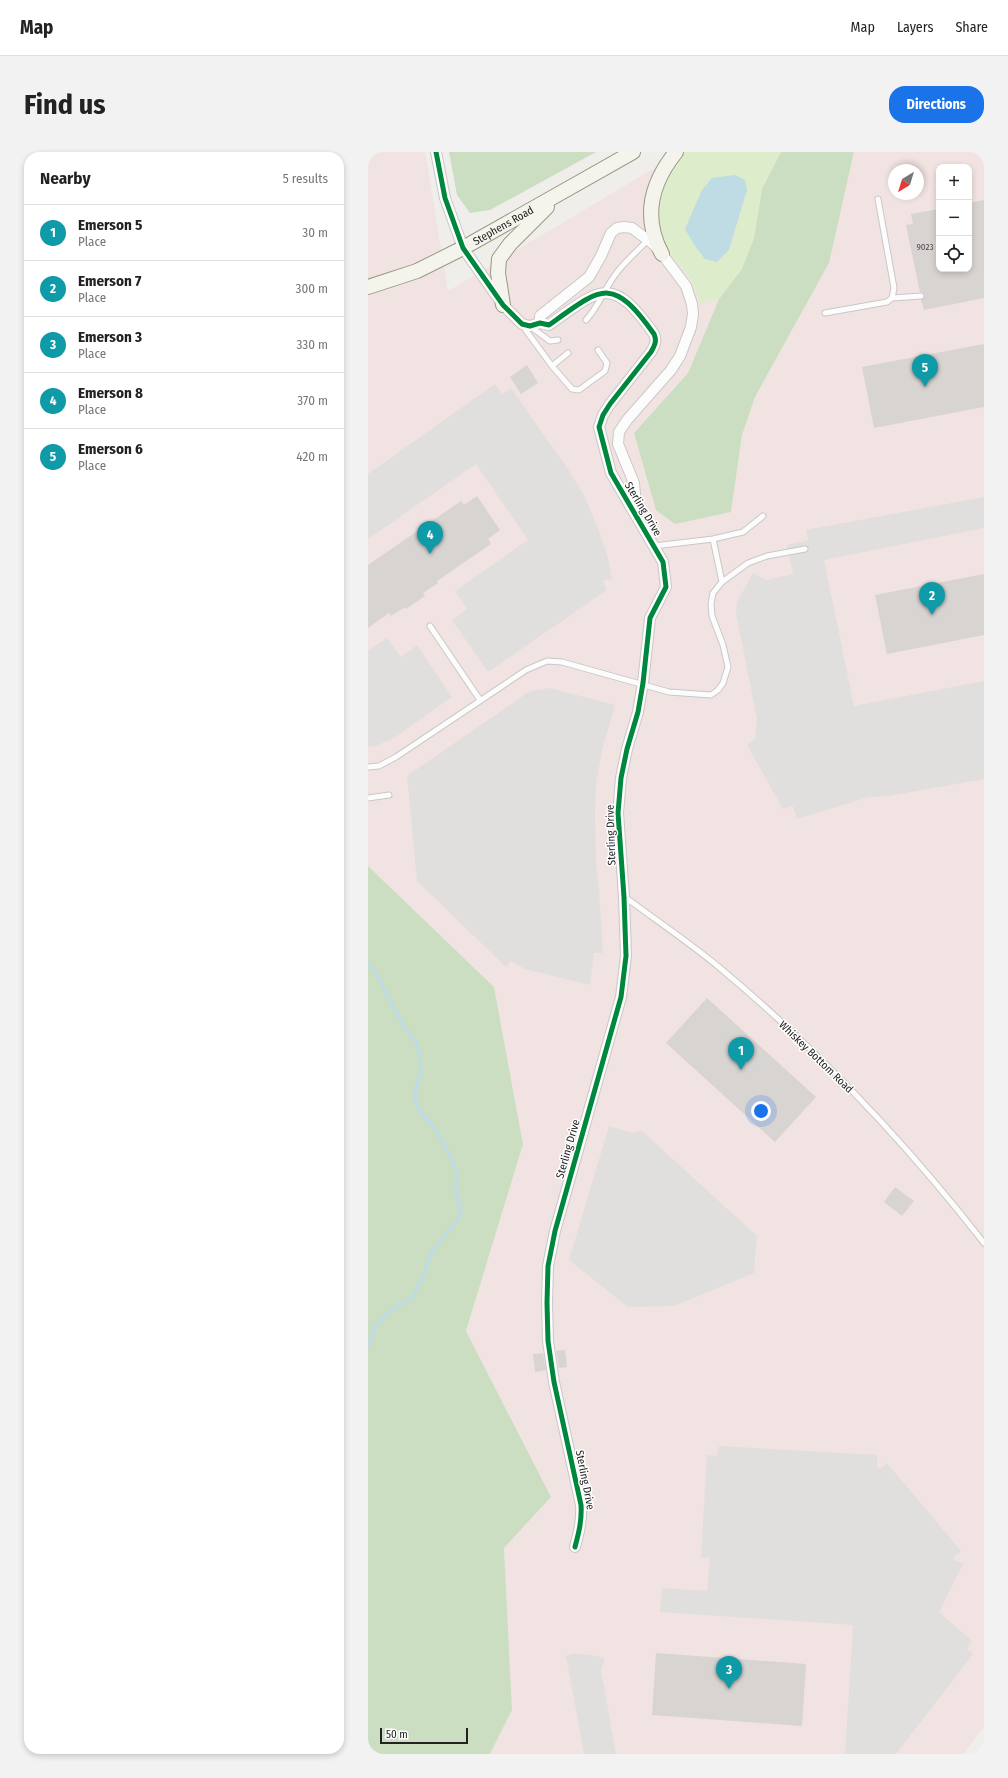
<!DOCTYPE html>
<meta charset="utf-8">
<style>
:root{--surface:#fff;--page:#f2f2f2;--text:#222;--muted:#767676;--line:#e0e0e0;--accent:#1a73e8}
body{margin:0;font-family:"Fira Sans Condensed",sans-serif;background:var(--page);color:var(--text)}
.controls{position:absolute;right:12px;top:12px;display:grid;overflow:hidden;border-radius:8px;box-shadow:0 2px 6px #0003}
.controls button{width:36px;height:36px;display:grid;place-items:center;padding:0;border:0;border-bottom:1px solid var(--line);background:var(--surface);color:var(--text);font:20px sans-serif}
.compass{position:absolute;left:520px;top:12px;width:36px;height:36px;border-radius:50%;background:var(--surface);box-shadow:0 2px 6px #0003;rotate:218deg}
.scale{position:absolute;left:12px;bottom:10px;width:88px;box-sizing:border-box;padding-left:4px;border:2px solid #222;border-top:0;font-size:11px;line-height:14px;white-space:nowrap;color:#222;-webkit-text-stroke:3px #fff;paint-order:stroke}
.you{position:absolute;left:393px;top:959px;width:14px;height:14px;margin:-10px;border:3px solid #fff;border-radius:50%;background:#1a73e8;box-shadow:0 0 0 6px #1a73e833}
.badge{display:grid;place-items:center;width:26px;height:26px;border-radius:50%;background:var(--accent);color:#fff;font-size:13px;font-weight:700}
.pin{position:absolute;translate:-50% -33px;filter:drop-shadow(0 1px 2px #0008)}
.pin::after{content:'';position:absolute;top:21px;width:14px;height:12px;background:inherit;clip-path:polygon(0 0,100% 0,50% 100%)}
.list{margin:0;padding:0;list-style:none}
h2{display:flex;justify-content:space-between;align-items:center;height:52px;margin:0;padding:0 16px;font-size:17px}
h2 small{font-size:13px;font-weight:400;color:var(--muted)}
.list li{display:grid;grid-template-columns:26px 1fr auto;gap:12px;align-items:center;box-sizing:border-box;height:56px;padding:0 16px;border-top:1px solid var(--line)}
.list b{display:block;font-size:15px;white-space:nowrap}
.list p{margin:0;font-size:13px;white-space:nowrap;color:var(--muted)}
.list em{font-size:13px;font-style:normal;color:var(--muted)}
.icon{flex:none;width:22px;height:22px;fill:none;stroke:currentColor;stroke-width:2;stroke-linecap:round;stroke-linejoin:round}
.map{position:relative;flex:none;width:616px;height:1602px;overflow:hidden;border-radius:16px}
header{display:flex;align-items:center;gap:24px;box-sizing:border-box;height:56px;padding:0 20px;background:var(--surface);border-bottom:1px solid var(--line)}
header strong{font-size:19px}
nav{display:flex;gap:22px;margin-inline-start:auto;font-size:14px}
.intro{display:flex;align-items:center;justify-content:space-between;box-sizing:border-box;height:96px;padding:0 24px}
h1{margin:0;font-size:28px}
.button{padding:10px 18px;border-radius:16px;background:var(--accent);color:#fff;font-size:14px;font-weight:700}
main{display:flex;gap:24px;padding:0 24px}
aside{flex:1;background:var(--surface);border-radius:16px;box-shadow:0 2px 6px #0003}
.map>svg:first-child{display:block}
.commercial{fill:#f1e3e1;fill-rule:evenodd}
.grass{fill:#ddeccb}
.forest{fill:#cbdec1}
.parking{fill:#e0dfde}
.water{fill:#bfdbe3}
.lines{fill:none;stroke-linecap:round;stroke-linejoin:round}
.stream{stroke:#bfdbe3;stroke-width:3.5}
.building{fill:#d7d4d2}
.lane-casing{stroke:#c9c8c7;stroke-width:7}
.street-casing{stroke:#c9c8c7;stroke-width:12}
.secondary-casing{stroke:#999a82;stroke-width:16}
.lane{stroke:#fdfcfc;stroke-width:5}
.street{stroke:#fdfcfc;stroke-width:10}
.secondary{stroke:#f4f4ed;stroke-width:14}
.cycleway-casing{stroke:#fff;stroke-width:8}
.cycleway{stroke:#00873e;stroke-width:5}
.labels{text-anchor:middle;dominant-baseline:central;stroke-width:3;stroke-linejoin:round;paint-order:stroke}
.number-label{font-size:9px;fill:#4f4e4e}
.street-label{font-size:11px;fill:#222;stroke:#fff}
</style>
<header>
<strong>Map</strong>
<nav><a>Map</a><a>Layers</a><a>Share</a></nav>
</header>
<div class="intro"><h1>Find us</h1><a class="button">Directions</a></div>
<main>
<aside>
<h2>Nearby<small>5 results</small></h2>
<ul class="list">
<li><span class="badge" style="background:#0f9aa8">1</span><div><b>Emerson 5</b><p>Place</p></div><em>30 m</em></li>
<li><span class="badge" style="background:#0f9aa8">2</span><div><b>Emerson 7</b><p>Place</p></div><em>300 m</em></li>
<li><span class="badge" style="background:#0f9aa8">3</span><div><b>Emerson 3</b><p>Place</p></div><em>330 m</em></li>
<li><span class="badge" style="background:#0f9aa8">4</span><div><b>Emerson 8</b><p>Place</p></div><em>370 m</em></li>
<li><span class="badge" style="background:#0f9aa8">5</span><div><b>Emerson 6</b><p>Place</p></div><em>420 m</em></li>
</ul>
</aside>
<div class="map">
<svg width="616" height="1602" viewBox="0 0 616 1602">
<rect width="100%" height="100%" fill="#f0eeeb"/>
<path class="commercial" d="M0,0H57L80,139L313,0H316L312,3L303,103L323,127L332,151L351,147L320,221L266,281L363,360L374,283L387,245L461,111L486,0H616V1575L595,1602H122L144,1558L136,1396L183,1345L98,1179L155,992L126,835L0,714ZM571,15H601V117H571ZM526,18H550V42H526Z"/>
<path class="grass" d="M316,0H413L394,37L386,86L374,117L351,147L332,151L323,127L303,103L292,84L288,63L297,22Z"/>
<path class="forest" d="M81,0H228L122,58L102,61L89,43Z
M413,0H486L461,111L387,245L374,283L363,360L307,372L288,358L266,281L320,221L351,147L374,117L386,86L394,37Z
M0,714L126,835L155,992L98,1179L183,1345L136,1396L144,1558L122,1602H0Z"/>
<path class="parking" d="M127,232L134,242L143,236L202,320L216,343L231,379L240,406L244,427L236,428L235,431L239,438L120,520L84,468L99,457L87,439L160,388L108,312L0,387V322Z
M616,345V376L456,408L486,554L616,529V627L520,644L501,645L429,667L425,654L415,657L379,593L387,587L389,567L368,461L369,450L385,421L398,428L425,422L419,393L440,388L438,378Z
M19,486L33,505L49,493L84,545L26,586L8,594L0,595V499Z
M182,536L247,553L234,598L228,633L227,664L228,710L231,737L235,801H226L222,833L157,817L143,809L138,815L49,729L39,624L162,539Z
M241,974L265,981L274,979L389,1084L386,1121L306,1154L260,1155L201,1108Z
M351,1294L509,1303V1315L512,1317L519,1311L593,1399L586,1405V1408L595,1412L571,1460L604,1489L599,1497L605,1502L528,1602H477L485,1473L292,1460L294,1436L339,1439L342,1406L333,1405L339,1303L349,1304Z
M206,1501L230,1504L237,1507L233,1518L248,1602H216L198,1504Z"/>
<path class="water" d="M367,23L377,28L379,38L361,98L349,110L337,107L327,94L317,77L334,38L344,26Z"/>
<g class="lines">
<path class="stream" d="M0,812L6,817L35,873L48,890L52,903L53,920L48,936L47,948L53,961L67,976L83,1006L89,1023L88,1040L93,1058L90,1068L64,1099L57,1120L44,1146L25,1157L18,1163L7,1175L0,1195"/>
</g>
<path class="building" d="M616,48V146L556,158L553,148L557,143L555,141L552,140L538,73L545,72L543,62L571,57V117H601V51Z
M616,192V255L506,276L494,215Z
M159,213L170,231L153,242L142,225Z
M109,344L132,378L120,387L123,392L69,429L70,431L55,441L57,444L38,457L37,455L23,464L21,461L0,476V413L93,349L96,353Z
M616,422V483L519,502L507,443Z
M339,846L448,945L407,990L298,891Z
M527,1035L546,1049L534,1064L516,1050Z
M197,1198L199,1215L191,1216L188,1199Z
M175,1201L178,1218L167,1220L165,1202Z
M288,1501L438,1512L434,1574L284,1563Z"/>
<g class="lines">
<defs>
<path id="lane" d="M524,146L553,144
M457,161L519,150L524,146L526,136L510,47
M218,168C231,154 237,135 250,119C259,108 270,98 280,88
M154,173L184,214
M163,175L182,189L190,188
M200,201L184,214L204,237L211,238L237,219L239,211L230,198
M345,387L354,430
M286,394L345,387L375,380L395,364
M62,474L112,548
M0,615L11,614L28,605L158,518L179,509L194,510L301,540L343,543L350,538L355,531L360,515L355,493L344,464L343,452L345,441L354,430L380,411L399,404L437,397
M0,646L21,643
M257,745C289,769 322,791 352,816C449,897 538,991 616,1091"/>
<path id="street" d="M68,0L77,46L95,96L135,153L154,172L162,174L172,171L181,173C234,135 244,123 286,182C289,189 287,193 283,200L242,252L235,263L231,275L243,321L295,410L298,435L282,466L275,531L270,560L259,597L253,626L250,661L256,745L258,804L253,845L187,1079L180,1114L179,1151L180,1189L186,1230L213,1353C214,1368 211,1380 207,1395
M172,171V164L221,125L233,104L243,81L249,76L256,75L264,76L284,91L294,102L318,134L324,152L325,162L323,175L312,204L303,218L259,268L251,280L250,292L266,331L269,364"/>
<g id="secondary">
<path d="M294,102C274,65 283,31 308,0"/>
<path id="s1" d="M0,135L49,119L95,96L265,0"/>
<path d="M135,153L130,121L131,107L142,92L179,55"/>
</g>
</defs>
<use href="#lane" class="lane-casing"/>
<use href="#street" class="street-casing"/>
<use href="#secondary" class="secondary-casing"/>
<use href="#lane" class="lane"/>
<use href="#street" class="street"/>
<use href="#secondary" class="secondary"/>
<defs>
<path id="cycleway" d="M68,0L77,46L95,96L135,153L154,172L162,174L172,171L181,173C234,135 244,123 286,182C289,189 287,193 283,200L242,252L235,263L231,275L243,321L295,410L298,435L282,466L275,531L270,560L259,597L253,626L250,661L256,745L258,804L253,845L187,1079L180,1114L179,1151L180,1189L186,1230L213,1353C214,1368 211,1380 207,1395"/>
</defs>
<use href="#cycleway" class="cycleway-casing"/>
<use href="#cycleway" class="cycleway"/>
</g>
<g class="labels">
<g class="number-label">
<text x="557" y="95">9023</text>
</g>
<g class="street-label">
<text stroke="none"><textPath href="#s1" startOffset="149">Stephens Road</textPath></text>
<text transform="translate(275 357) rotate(59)">Sterling Drive</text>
<text transform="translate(243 683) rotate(-92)">Sterling Drive</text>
<text transform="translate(448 905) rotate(44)">Whiskey Bottom Road</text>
<text transform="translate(200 997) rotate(-74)">Sterling Drive</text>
<text transform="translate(217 1328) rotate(79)">Sterling Drive</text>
</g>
</g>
</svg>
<div class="controls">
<button>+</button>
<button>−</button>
<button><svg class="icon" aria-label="locate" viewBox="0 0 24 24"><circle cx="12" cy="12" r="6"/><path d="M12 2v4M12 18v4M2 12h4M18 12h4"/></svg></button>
</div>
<svg class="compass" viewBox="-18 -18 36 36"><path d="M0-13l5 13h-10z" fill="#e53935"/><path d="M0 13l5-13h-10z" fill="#767676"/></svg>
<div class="scale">50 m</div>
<div class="you"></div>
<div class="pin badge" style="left:373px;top:918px;background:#0f9aa8">1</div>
<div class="pin badge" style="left:564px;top:463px;background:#0f9aa8">2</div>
<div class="pin badge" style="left:361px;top:1537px;background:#0f9aa8">3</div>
<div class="pin badge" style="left:62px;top:402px;background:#0f9aa8">4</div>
<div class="pin badge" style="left:557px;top:235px;background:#0f9aa8">5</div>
</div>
</main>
